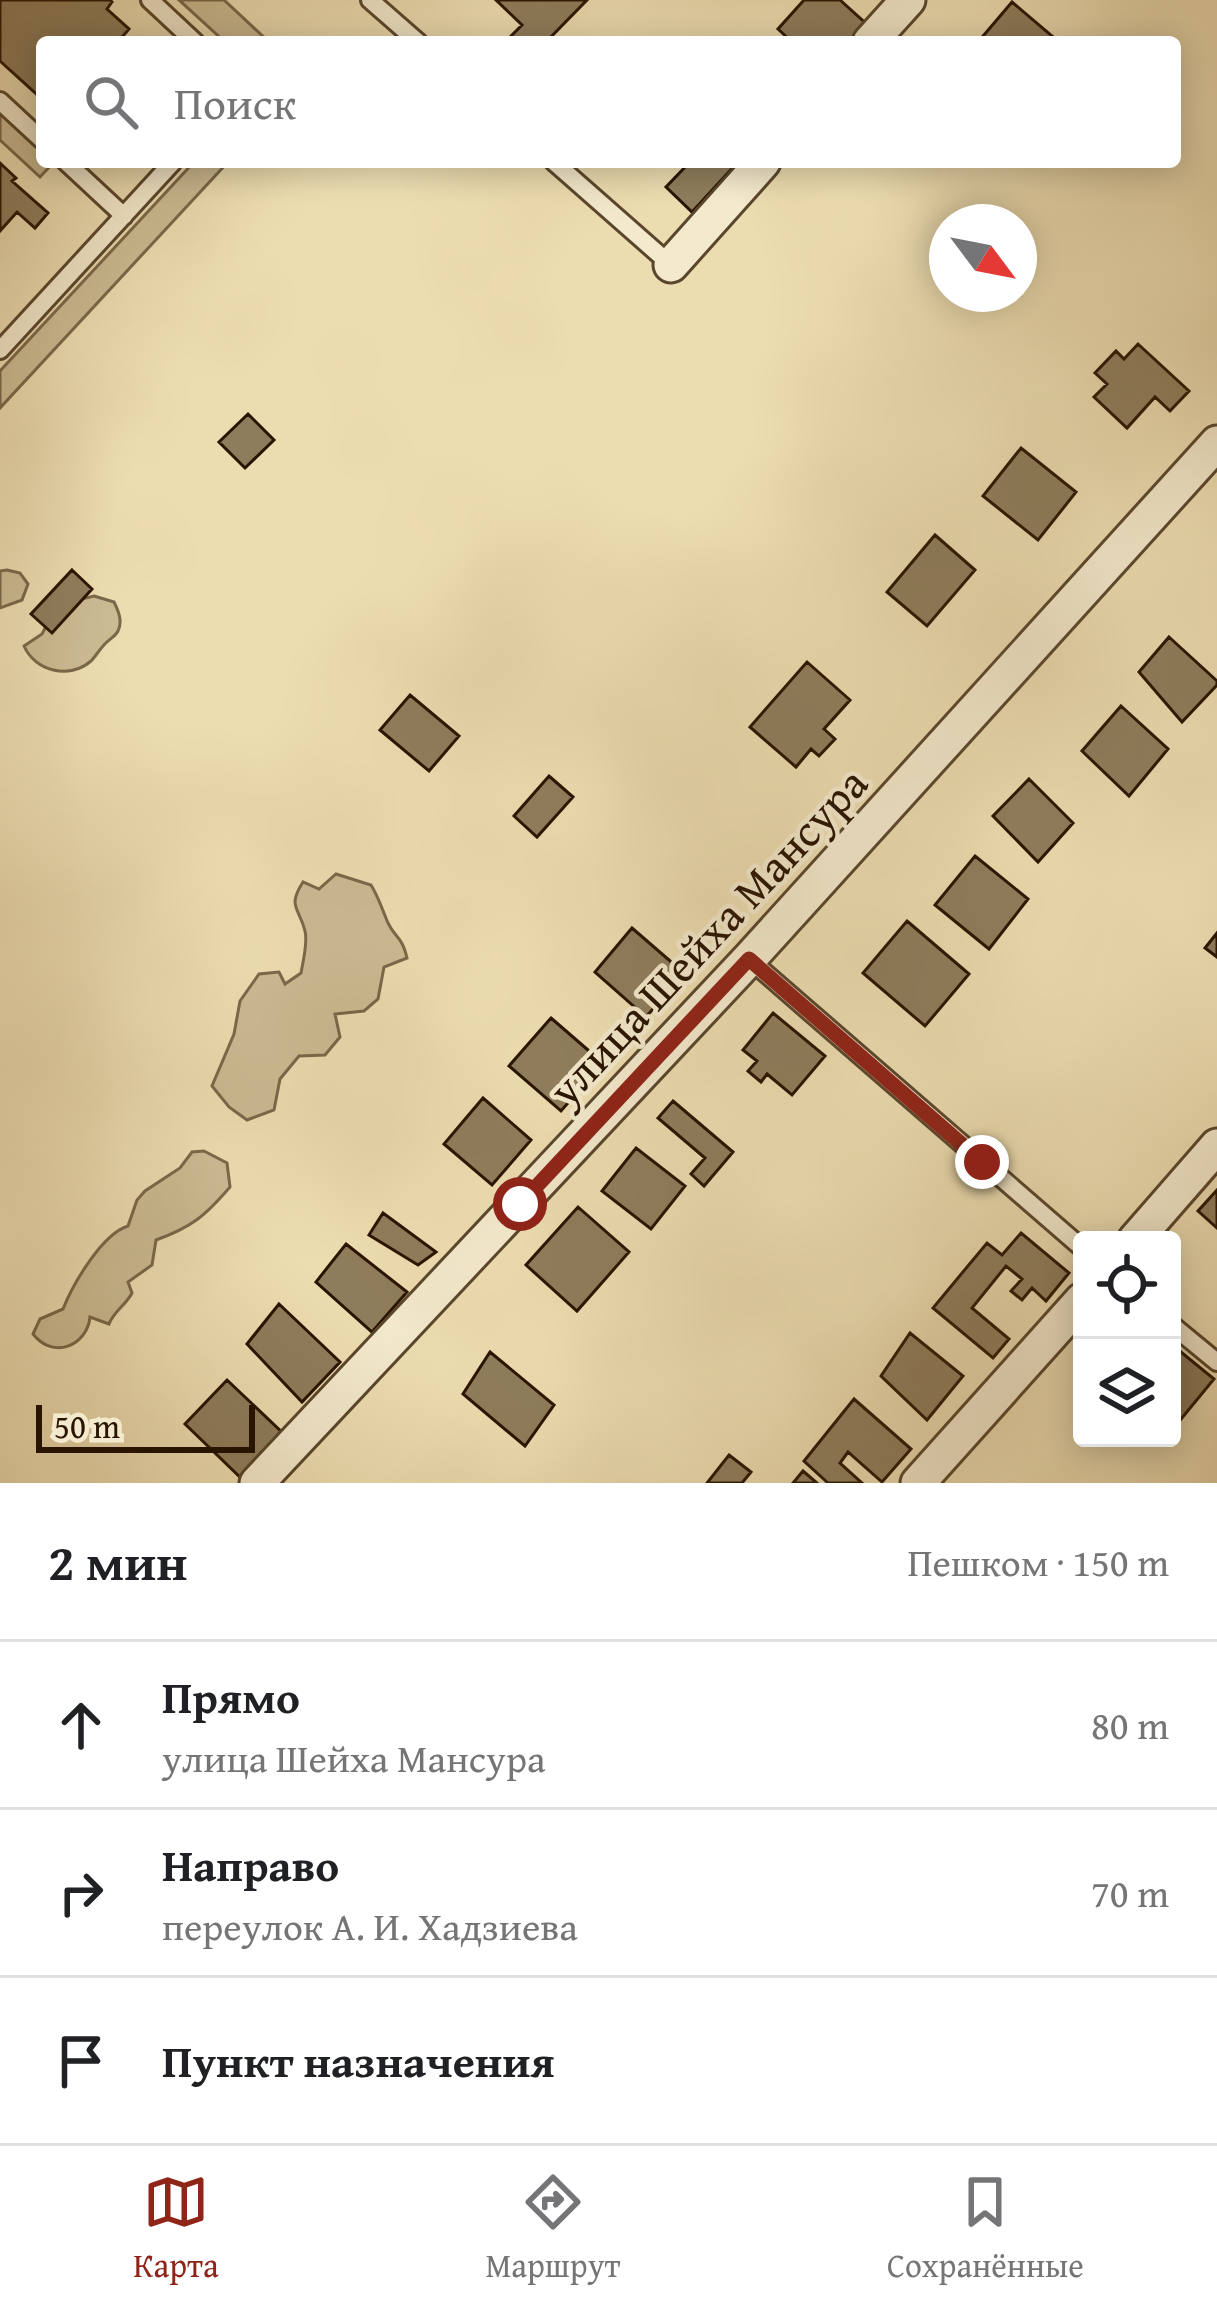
<!DOCTYPE html>
<html lang="ru">
<meta charset="utf-8">
<style>
:root{--surface:#fff;--page:#f6f6f6;--text:#202124;--muted:#757577;--line:#e0e0e0;--accent:#8f2418}
body{margin:0;font-family:"Gentium Book Plus",serif;background:var(--page);color:var(--text)}
.controls{position:absolute;right:36px;bottom:36px;display:grid;overflow:hidden;border-radius:12px;box-shadow:0 6px 30px #0003}
.controls button{width:108px;height:108px;display:grid;place-items:center;padding:0;border:0;border-bottom:3px solid var(--line);background:var(--surface);color:var(--text);font:60px sans-serif}
.compass{position:absolute;left:929px;top:204px;width:108px;height:108px;border-radius:50%;background:var(--surface);box-shadow:0 6px 30px #0003;rotate:122deg}
.scale{position:absolute;left:36px;bottom:30px;width:219px;box-sizing:border-box;padding-left:12px;border:6px solid #291400;border-top:0;font-size:33px;line-height:42px;white-space:nowrap;color:#291400;-webkit-text-stroke:9px #f3e9cc;paint-order:stroke}
.stop{position:absolute;width:36px;height:36px;margin:-27px;border:9px solid #8f2418;border-radius:50%;background:#fff}
.stop.end{background:#8f2418;border-color:#fff;box-shadow:0 3px 12px #0008}
.list{margin:0;padding:0;list-style:none}
h2{display:flex;justify-content:space-between;align-items:center;height:156px;margin:0;padding:0 48px;font-size:51px}
h2 small{font-size:39px;font-weight:400;color:var(--muted)}
.list li{display:grid;grid-template-columns:78px 1fr auto;gap:36px;align-items:center;box-sizing:border-box;height:168px;padding:0 48px;border-top:3px solid var(--line)}
.list b{display:block;font-size:45px;white-space:nowrap}
.list p{margin:0;font-size:39px;white-space:nowrap;color:var(--muted)}
.list em{font-size:39px;font-style:normal;color:var(--muted)}
.icon{flex:none;width:66px;height:66px;fill:none;stroke:currentColor;stroke-width:2;stroke-linecap:round;stroke-linejoin:round}
.map{position:relative;flex:none;width:1217px;height:1483px;overflow:hidden}
.search{position:absolute;background:var(--surface);box-shadow:0 6px 30px #0003;left:36px;right:36px;top:36px;height:132px;display:flex;align-items:center;gap:30px;box-sizing:border-box;padding:0 42px;border-radius:12px;color:var(--muted);font-size:45px}
.sheet{height:660px;background:var(--surface)}
nav{display:flex;justify-content:space-around;align-items:center;box-sizing:border-box;height:168px;border-top:3px solid var(--line);background:var(--surface);font-size:33px;color:var(--muted)}
nav a{display:grid;justify-items:center;gap:6px}
nav .on{color:var(--accent)}
.map>svg:first-child{display:block}
.green{fill:#cbbb93;stroke:#7a684a;stroke-width:3}
.building{fill:#8e7d5c;stroke:#291400;stroke-width:3}
.lines{fill:none;stroke-linecap:round;stroke-linejoin:round}
.service-casing{stroke:#5a462c;stroke-width:22}
.minor-casing{stroke:#5a462c;stroke-width:39}
.service{stroke:#f3e9cc;stroke-width:16}
.minor{stroke:#f3e9cc;stroke-width:33}
.route{stroke:#8f2418;stroke-width:15}
.labels{text-anchor:middle;dominant-baseline:central;stroke-width:9;stroke-linejoin:round;paint-order:stroke}
.street-label{font-size:45px;fill:#291400;stroke:#f3e9cc}
</style>
<div class="map">
<svg width="1217" height="1483" viewBox="0 0 1217 1483">
<rect width="100%" height="100%" fill="#ecddb1"/>
<filter id="stains"><feTurbulence type="fractalNoise" baseFrequency=".00167" numOctaves="4"/><feColorMatrix values="0 0 0 0 .2 0 0 0 0 .09 0 0 0 0 .02 0 0 0 .5 -.17"/></filter>
<radialGradient id="worn" r=".72"><stop offset=".6" stop-color="#630" stop-opacity="0"/><stop offset="1" stop-color="#630" stop-opacity=".3"/></radialGradient>
<path class="green" d="M179,0H224L269,42H225Z
M0,110L42,148V162H54L40,177L0,140Z
M194,162H228L0,408V371Z
M7,570L20,573L28,584L22,600L0,608V571Z
M94,596L114,602C118,610 123,621 118,631C115,637 108,640 104,645C99,650 96,656 91,661C69,680 35,671 24,646L42,634L49,621L69,602Z
M336,874L371,885C379,898 382,909 388,923C395,938 402,936 407,958L384,967L378,999L364,1011L335,1014L340,1037L325,1055L299,1056L280,1079L274,1110L247,1120L229,1107L212,1086L234,1034L240,1001L259,974L279,972L285,984L301,973C303,961 308,943 305,931C299,907 287,907 303,882L319,889Z
M204,1151L227,1163L230,1187C205,1216 192,1227 156,1240L152,1265L128,1282L132,1293C126,1305 114,1311 109,1324L90,1317C87,1346 53,1360 33,1334L40,1319L63,1309C73,1284 102,1234 128,1226L137,1200L145,1191L180,1168L192,1152Z"/>
<path class="building" d="M0,0H110L112,2L107,9L129,29L118,42H42V99L0,61Z
M496,0H587L546,42H505L522,25Z
M804,0H840L872,29L861,42H792L778,29Z
M1012,2L1059,42H978Z
M690,162H738L692,212L666,187Z
M0,163L16,178L12,181L48,213L35,228L17,212L0,231Z
M1138,344L1189,391L1170,411L1155,397L1127,428L1094,397L1107,384L1095,373L1116,351L1124,359Z
M248,414L274,440L245,468L219,442Z
M1021,448L1076,492L1038,540L983,496Z
M935,535L975,570L927,626L887,592Z
M72,570L92,589L52,633L31,614Z
M1169,637L1217,681V685L1182,722L1139,672Z
M807,662L850,700L824,729L835,739L819,756L811,749L796,767L750,727Z
M410,695L459,736L429,771L380,730Z
M1121,706L1168,749L1129,796L1082,751Z
M549,776L573,797L537,837L514,816Z
M1029,779L1073,823L1038,862L993,816Z
M975,856L1028,899L989,949L935,905Z
M907,921L969,974L925,1026L863,973Z
M632,928L684,973L646,1017L595,972Z
M1217,933V957L1205,948Z
M773,1013L825,1056L792,1095L767,1074L761,1082L748,1071L757,1061L743,1050Z
M551,1018L603,1063L561,1111L509,1066Z
M483,1098L531,1140L492,1185L444,1144Z
M673,1101L733,1152L704,1186L691,1174L705,1158L658,1118Z
M636,1148L685,1186L651,1229L602,1191Z
M1217,1190V1228L1198,1211Z
M578,1207L629,1252L577,1311L526,1265Z
M383,1213L436,1252L418,1265L369,1235Z
M1021,1233L1069,1273L1046,1301L1032,1288L1022,1300L1011,1291L1022,1279L1006,1266L972,1308L1009,1339L993,1358L933,1308L987,1243L1002,1255Z
M346,1244L407,1292L372,1332L316,1282Z
M279,1304L340,1362L302,1402L247,1344Z
M910,1333L963,1376L927,1420L881,1376Z
M1176,1348L1214,1379L1172,1430V1353Z
M490,1352L554,1405L525,1446L463,1394Z
M227,1380L286,1436L244,1481L185,1424Z
M854,1399L911,1449L882,1482L848,1452L840,1463L862,1483H828L804,1461Z
M729,1455L751,1472L742,1483H707Z
M803,1471L817,1483H793Z"/>
<g class="lines">
<defs>
<path id="service" d="M150,0L195,42
M370,0L418,42
M0,101L42,140
M66,162L124,216
M554,162L671,265
M0,350L173,162
M749,959L1082,1248
M1172,1325L1217,1362"/>
<path id="minor" d="M870,42L908,0
M671,265L763,162
M1135,1240L1217,1146
M257,1483L749,959L1217,443
M918,1483L1082,1300"/>
</defs>
<use href="#service" class="service-casing"/>
<use href="#minor" class="minor-casing"/>
<use href="#service" class="service"/>
<use href="#minor" class="minor"/>
</g>
<g class="lines">
<path class="route" d="M520,1204L749,959L982,1162"/>
</g>
<g class="labels">
<g class="street-label">
<text transform="translate(707 936) rotate(-47)">улица Шейха Мансура</text>
</g>
</g>
<rect width="100%" height="100%" filter="url(#stains)"/>
<rect width="100%" height="100%" fill="url(#worn)"/>
</svg>
<div class="controls">
<button><svg class="icon" aria-label="locate" viewBox="0 0 24 24"><circle cx="12" cy="12" r="6"/><path d="M12 2v4M12 18v4M2 12h4M18 12h4"/></svg></button>
<button><svg class="icon" aria-label="layers" viewBox="0 0 24 24"><path d="M12 4l9 5-9 5-9-5zM3 14l9 5 9-5"/></svg></button>
</div>
<svg class="compass" viewBox="-18 -18 36 36"><path d="M0-13l5 13h-10z" fill="#e53935"/><path d="M0 13l5-13h-10z" fill="#757577"/></svg>
<div class="scale">50 m</div>
<div class="stop" style="left:520px;top:1204px"></div>
<div class="stop end" style="left:982px;top:1162px"></div>
<div class="search"><svg class="icon" aria-label="search" viewBox="0 0 24 24"><circle cx="10" cy="10" r="6"/><path d="M15 15l6 6"/></svg>Поиск</div>
</div>
<section class="sheet">
<h2>2 мин<small>Пешком · 150 m</small></h2>
<ul class="list">
<li><svg class="icon" aria-label="ahead" viewBox="0 0 24 24"><path d="M12 20V5M6 11l6-6 6 6"/></svg><div><b>Прямо</b><p>улица Шейха Мансура</p></div><em>80 m</em></li>
<li><svg class="icon" aria-label="right" viewBox="0 0 24 24"><path d="M7 20v-9h11M14 6l5 5-5 5"/></svg><div><b>Направо</b><p>переулок А. И. Хадзиева</p></div><em>70 m</em></li>
<li><svg class="icon" aria-label="arrive" viewBox="0 0 24 24"><path d="M6 21V4h12l-3 4 3 4H6"/></svg><div><b>Пункт назначения</b></div></li>
</ul>
</section>
<nav>
<a class="on"><svg class="icon" aria-label="map" viewBox="0 0 24 24"><path d="M3 6l6-2 6 2 6-2v14l-6 2-6-2-6 2zM9 4v14M15 6v14"/></svg>Карта</a>
<a><svg class="icon" aria-label="directions" viewBox="0 0 24 24"><path d="M12 3l9 9-9 9-9-9zM9 14v-3h6M13 9l2 2-2 2"/></svg>Маршрут</a>
<a><svg class="icon" aria-label="saved" viewBox="0 0 24 24"><path d="M7 4h10v16l-5-4-5 4z"/></svg>Сохранённые</a>
</nav>
